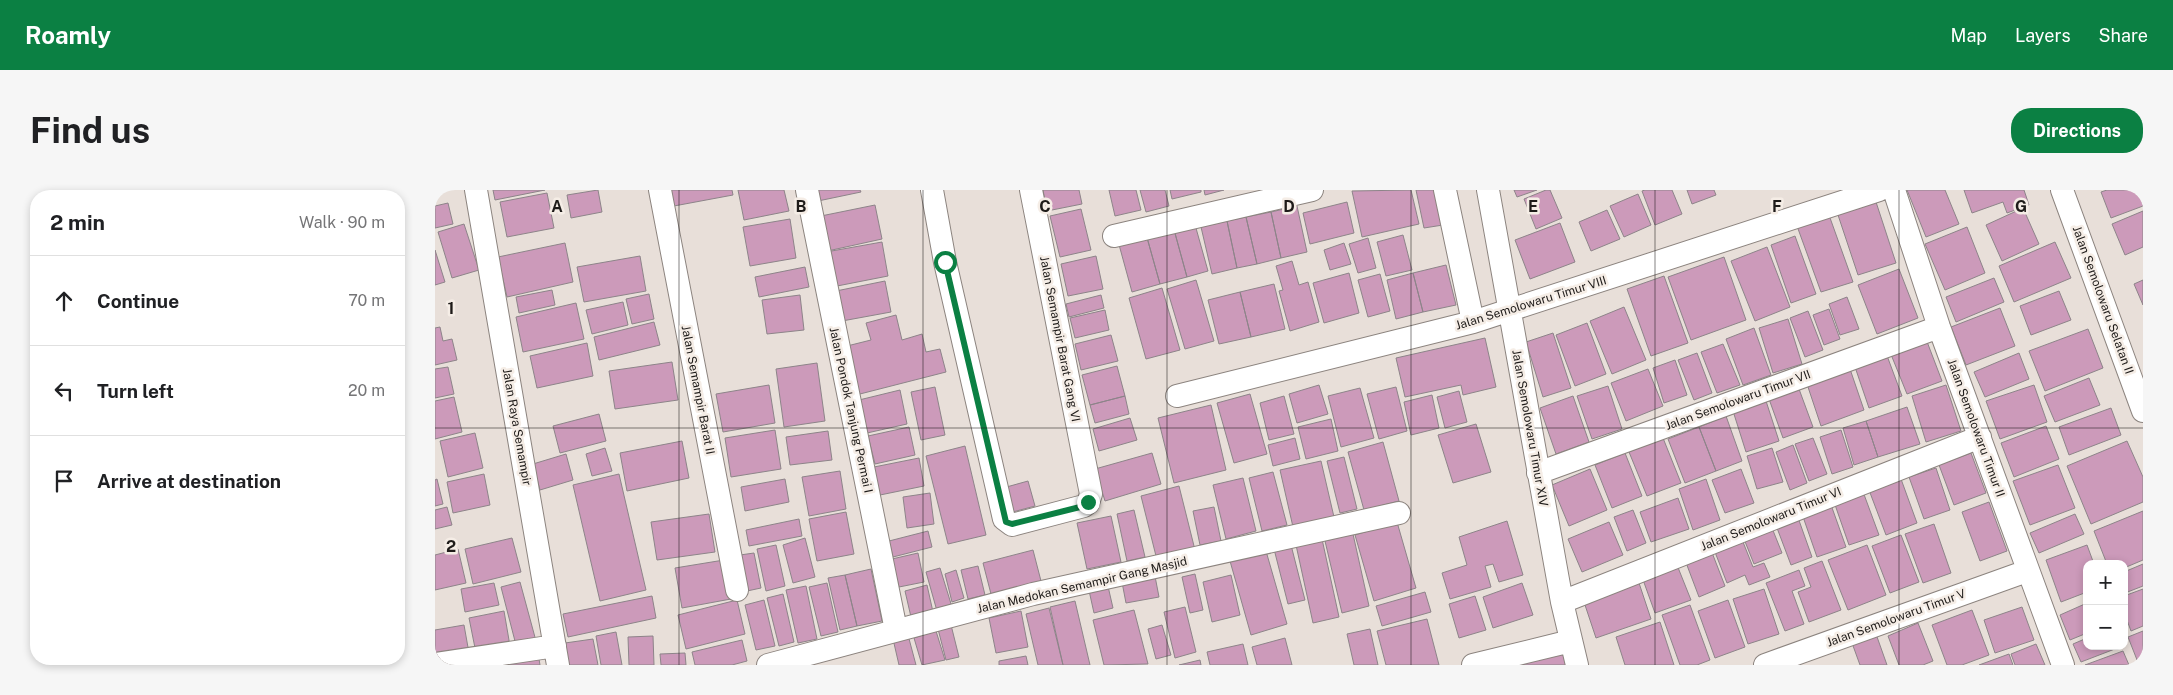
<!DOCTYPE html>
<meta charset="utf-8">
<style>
:root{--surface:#fff;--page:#f6f6f6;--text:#202124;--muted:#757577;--line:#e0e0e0;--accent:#0b8043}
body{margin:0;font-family:"Public Sans",sans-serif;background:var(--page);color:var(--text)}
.controls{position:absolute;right:15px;bottom:15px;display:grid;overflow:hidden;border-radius:10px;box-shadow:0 2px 8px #0003}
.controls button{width:45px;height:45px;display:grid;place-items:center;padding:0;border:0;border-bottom:1px solid var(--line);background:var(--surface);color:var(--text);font:25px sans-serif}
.stop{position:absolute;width:15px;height:15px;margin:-11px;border:4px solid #0b8043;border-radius:50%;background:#fff}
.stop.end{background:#0b8043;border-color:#fff;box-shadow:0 1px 5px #0008}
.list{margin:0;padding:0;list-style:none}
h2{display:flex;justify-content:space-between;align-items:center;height:65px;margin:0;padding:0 20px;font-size:21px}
h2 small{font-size:16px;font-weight:400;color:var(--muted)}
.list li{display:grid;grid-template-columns:32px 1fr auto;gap:15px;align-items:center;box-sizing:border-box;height:90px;padding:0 20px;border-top:1px solid var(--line)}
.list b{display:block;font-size:19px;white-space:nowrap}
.list em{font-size:16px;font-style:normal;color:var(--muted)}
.icon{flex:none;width:28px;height:28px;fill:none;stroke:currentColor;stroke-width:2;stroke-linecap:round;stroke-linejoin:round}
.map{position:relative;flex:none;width:1708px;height:475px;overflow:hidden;border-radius:20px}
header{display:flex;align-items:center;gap:30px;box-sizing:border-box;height:70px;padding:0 25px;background:var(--accent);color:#fff}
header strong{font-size:24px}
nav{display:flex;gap:28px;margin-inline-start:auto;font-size:18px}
.intro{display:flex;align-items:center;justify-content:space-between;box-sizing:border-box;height:120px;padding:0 30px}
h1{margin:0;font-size:35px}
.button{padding:12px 22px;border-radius:20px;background:var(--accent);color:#fff;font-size:18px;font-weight:700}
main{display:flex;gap:30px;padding:0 30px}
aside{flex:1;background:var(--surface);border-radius:20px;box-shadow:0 2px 8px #0003}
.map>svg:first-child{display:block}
.building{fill:#cc9aba;stroke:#8d8489}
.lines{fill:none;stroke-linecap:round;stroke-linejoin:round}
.minor-casing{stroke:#8c847f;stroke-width:24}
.minor{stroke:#fff;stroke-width:22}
.route{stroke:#0b8043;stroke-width:6}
.grid{fill:none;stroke:#1e1b19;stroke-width:1;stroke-opacity:0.55}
.labels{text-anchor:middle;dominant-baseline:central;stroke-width:5;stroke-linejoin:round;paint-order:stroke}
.street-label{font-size:12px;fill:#1e1b19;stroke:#f5ede6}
.grid-label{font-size:16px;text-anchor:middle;font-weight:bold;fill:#1e1b19;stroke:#f5ede6;stroke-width:5;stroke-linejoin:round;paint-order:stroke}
</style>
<header>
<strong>Roamly</strong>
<nav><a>Map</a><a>Layers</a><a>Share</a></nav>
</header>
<div class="intro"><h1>Find us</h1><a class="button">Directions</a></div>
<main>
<aside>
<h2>2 min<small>Walk · 90 m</small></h2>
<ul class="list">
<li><svg class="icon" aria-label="ahead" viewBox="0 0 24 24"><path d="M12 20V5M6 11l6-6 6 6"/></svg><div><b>Continue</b></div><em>70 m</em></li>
<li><svg class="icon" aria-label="left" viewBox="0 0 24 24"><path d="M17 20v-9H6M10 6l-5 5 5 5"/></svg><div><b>Turn left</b></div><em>20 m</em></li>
<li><svg class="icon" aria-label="arrive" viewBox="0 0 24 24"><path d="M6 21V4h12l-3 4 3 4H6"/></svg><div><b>Arrive at destination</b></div></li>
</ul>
</aside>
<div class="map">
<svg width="1708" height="475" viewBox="0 0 1708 475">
<rect width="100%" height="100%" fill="#e8dfd9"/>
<path class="building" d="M58,0H110L60,10Z
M163,0L167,22L136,28L132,5Z
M236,0H297L298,5L239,16Z
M303,0H349L354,21L309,30Z
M380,0H425L426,2L383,11Z
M608,0H644L647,14L612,21Z
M674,0H701L706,20L680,26Z
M705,0H730L734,16L711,22Z
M735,0H766V2L737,9Z
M769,0H789L770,5Z
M976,0L984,34L927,47L917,1Z
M981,0H1001L1008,35L989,38Z
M1079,0H1102L1082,7Z
M1111,0H1115L1127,28L1101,39L1089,9Z
M1210,0H1237L1247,24L1220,35L1207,1Z
M1252,0H1279L1281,5L1257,14Z
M1472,0H1510L1524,34L1491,47Z
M1529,0H1589L1594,15L1572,23L1568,12L1537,23Z
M1672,0H1708V16L1676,28L1666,2Z
M112,3L119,38L72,47L65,12Z
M1203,4L1216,35L1189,47L1175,16Z
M912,12L919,43L875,54L868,23Z
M1441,12L1461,73L1423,85L1403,25Z
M13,13L18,34L0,38V16Z
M440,15L447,49L388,62L381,27Z
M862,16L872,62L846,68L836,22Z
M1588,18L1604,54L1567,71L1551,35Z
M646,19L656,60L625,67L615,26Z
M1172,20L1185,49L1156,61L1144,32Z
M1708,21V57L1690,65L1677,34Z
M836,22L846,68L822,74L811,27Z
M1394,25L1418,92L1386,102L1362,36Z
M811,27L822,74L802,78L792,31Z
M355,29L361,68L315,76L308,37Z
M759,31L773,81L752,87L738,36Z
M792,31L802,78L777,84L766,37Z
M1125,33L1140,72L1095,89L1080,50Z
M29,34L44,80L17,88L3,42Z
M738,36L752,87L725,94L711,44Z
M1532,37L1550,83L1510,100L1490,54Z
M711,44L725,94L697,102L683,51Z
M968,45L977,80L951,86L942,52Z
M1360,46L1381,104L1356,113L1336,55Z
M933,48L941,78L923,83L914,54Z
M447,52L453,86L397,97L391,62Z
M1620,52L1636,88L1579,112L1564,76Z
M130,53L138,92L72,107L63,67Z
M909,53L916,74L895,80L889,60Z
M1332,57L1355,117L1320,131L1296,71Z
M0,60L10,92L0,95Z
M205,66L211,101L149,112L142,77Z
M661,66L668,99L633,106L626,74Z
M1289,67L1311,130L1256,150L1233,87Z
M857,71L864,95L873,92L884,132L855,141L844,101L848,100L841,76Z
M1011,75L1021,115L988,122L978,83Z
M370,77L374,97L324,107L320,87Z
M1464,79L1483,128L1442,144L1423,95Z
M914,83L924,123L889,133L878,93Z
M978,83L988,122L961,129L952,90Z
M945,84L955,121L933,127L923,90Z
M1229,86L1253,153L1216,166L1192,99Z
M1559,88L1569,112L1521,132L1511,107Z
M761,90L779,151L750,159L732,99Z
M1708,90V115L1699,94Z
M450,91L456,122L407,131L401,101Z
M839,94L850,139L816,147L805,102Z
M727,98L745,160L711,169L694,108Z
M117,100L120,115L84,123L81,107Z
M1624,101L1636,130L1596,145L1585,116Z
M805,102L816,147L784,154L773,110Z
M214,104L219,129L197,134L191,109Z
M365,105L369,140L332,144L327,110Z
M666,105L669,118L634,127L631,114Z
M1412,107L1424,139L1405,145L1394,114Z
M188,112L193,135L157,144L151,120Z
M141,113L149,149L88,162L81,127Z
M1189,117L1211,170L1177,184L1155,131Z
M1565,118L1580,156L1531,175L1516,137Z
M1394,119L1405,149L1389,155L1378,125Z
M670,120L674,140L640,148L635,128Z
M1373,121L1388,160L1370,167L1355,128Z
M461,125L467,150L487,144L491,162L505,159L511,182L421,205L408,157L436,150L431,133Z
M1353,129L1367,174L1338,183L1324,138Z
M219,132L225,155L164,170L159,147Z
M1152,133L1171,184L1140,196L1121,145Z
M5,137L8,151L17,149L22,170L0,175V138Z
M1319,138L1336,185L1308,195L1291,149Z
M1653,139L1668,178L1610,201L1594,161Z
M1118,143L1136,198L1108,207L1091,152Z
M676,145L683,171L646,180L640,154Z
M1050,148L1061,197L1028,205L1026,195L970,207L961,168Z
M1491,149L1507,191L1472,204L1455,162Z
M152,153L158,186L102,198L95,166Z
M1288,154L1305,195L1282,203L1266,162Z
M1262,163L1277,203L1259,210L1243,170Z
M1451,163L1467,206L1434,218L1419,174Z
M1584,163L1594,189L1550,207L1539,182Z
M1240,170L1252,205L1229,213L1218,178Z
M237,172L243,210L180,219L174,181Z
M382,173L390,231L349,237L341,179Z
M682,176L690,206L655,215L647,185Z
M13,177L19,204L0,208V179Z
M1213,179L1228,216L1191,231L1176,193Z
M1415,179L1429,220L1386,236L1372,194Z
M1654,188L1665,215L1620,232L1609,206Z
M334,195L340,233L288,242L281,204Z
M884,195L893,224L862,233L854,204Z
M1511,195L1526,241L1491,252L1477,206Z
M1599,195L1612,232L1565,249L1551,211Z
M1173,196L1187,239L1157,249L1142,206Z
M500,197L510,245L486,250L476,202Z
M961,197L972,241L944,249L932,204Z
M925,198L939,248L906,257L893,206Z
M1364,199L1378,237L1348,248L1334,209Z
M465,200L472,234L432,243L424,210Z
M1024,201L1032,232L1010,238L1002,207Z
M815,204L832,264L799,273L782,213Z
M997,205L1004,238L976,245L969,212Z
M690,206L694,224L660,233L655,215Z
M849,206L859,244L834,250L825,213Z
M1138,206L1154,252L1121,264L1105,218Z
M19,207L27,242L0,249V211Z
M1331,211L1344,251L1311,262L1298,221Z
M776,215L791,280L739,293L723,228Z
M1472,217L1485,254L1443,267L1431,231Z
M1676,218L1686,245L1634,265L1624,237Z
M164,224L171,251L125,263L118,236Z
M1291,226L1307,271L1281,281L1264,237Z
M695,228L702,250L664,261L658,239Z
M896,229L903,261L871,269L863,237Z
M1431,231L1443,267L1419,275L1408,238Z
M1041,234L1056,282L1018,293L1003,245Z
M1611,236L1624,269L1579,287L1566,253Z
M474,237L480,265L440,274L433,246Z
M1264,237L1281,281L1250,293L1233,249Z
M340,240L346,279L296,287L290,248Z
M1406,240L1418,277L1397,284L1385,247Z
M393,241L397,270L355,275L351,247Z
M40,243L48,278L13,287L5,251Z
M860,248L865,269L838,276L833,255Z
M1228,248L1246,293L1212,306L1194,262Z
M1378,248L1392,284L1374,291L1360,254Z
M247,251L254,288L192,301L185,263Z
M1692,251L1708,287V312L1656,334L1632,276Z
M948,252L964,311L929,320L913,262Z
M1358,255L1372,293L1355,300L1341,262Z
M530,256L551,345L513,354L491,266Z
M170,258L177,281L157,286L151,264Z
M1337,258L1348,292L1322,299L1312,266Z
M717,263L726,294L670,311L660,279Z
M1190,263L1207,306L1177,318L1160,275Z
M1536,263L1551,303L1519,315L1504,275Z
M131,264L138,290L105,300L98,274Z
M909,267L922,319L905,323L892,271Z
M484,268L489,296L445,305L439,277Z
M886,271L899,327L858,337L845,280Z
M1623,275L1640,318L1595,335L1578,291Z
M1501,278L1515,320L1489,329L1474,287Z
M1155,279L1172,320L1134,336L1117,295Z
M1306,279L1319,313L1290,323L1277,290Z
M405,281L411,319L374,326L367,287Z
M838,282L852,335L827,341L814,288Z
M49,284L55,315L18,323L12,292Z
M184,284L211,400L165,411L138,295Z
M808,288L821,341L791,349L778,295Z
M2,289L8,314L0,316V290Z
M350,289L354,312L310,321L306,297Z
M1271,289L1285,330L1258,340L1244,299Z
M1466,289L1482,333L1451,345L1434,300Z
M593,291L600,316L574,323L568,298Z
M744,296L760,360L722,370L706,306Z
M1427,299L1444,345L1414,355L1398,309Z
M495,303L499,334L472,338L468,307Z
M1243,308L1254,339L1216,352L1205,322Z
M1395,312L1411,357L1382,367L1366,321Z
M1554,312L1572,361L1545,371L1527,322Z
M12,317L17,335L0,339V320Z
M779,317L786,351L765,355L758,321Z
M699,320L710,367L692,371L682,324Z
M1198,320L1211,353L1192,361L1179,327Z
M1708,321V370L1689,378V374H1672L1659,341Z
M411,322L419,364L382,371L374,329Z
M1361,322L1377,367L1356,375L1339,330Z
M274,324L280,362L222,370L216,332Z
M1640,324L1649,344L1604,363L1595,343Z
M676,326L686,372L652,379L642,333Z
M364,329L367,346L314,356L311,340Z
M1072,331L1088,385L1064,392L1058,374L1050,376L1056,397L1015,409L1007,383L1032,375L1024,347Z
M962,332L981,398L939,411L920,345Z
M1174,332L1188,365L1147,382L1133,349Z
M1335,333L1347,363L1319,374L1307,344Z
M1499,334L1516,383L1488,393L1470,344Z
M493,341L497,357L458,367L454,351Z
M918,344L934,416L907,423L890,351Z
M1466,345L1484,392L1455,403L1437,356Z
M1306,347L1318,377L1329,373L1335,387L1314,395L1310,385L1292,393L1278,357Z
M77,348L86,382L38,394L30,359Z
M370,348L380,387L358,393L348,355Z
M887,349L904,427L878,433L861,355Z
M341,355L350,396L331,401L322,359Z
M856,355L870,410L853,414L839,359Z
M1432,355L1451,405L1413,420L1393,370Z
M1652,355L1659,374H1652V402L1626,412L1611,370Z
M23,359L31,393L0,400V365Z
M598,360L606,391L556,404L548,373Z
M1276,360L1290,396L1264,407L1250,370Z
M831,361L852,434L816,445L795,371Z
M319,363L326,398L312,401L305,365Z
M483,363L489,392L464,397L457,369Z
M289,370L296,409L247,418L240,378Z
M1387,371L1406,420L1374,432L1363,402L1376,397L1369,378Z
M1708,374V396L1690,403L1689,382Z
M1242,375L1256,410L1220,423L1207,387Z
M543,376L550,405L533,409L526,380Z
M505,378L517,417L502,421L491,382Z
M436,379L447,431L422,436L410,385Z
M521,380L529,408L517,412L510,384Z
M1364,380L1370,396L1357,401L1369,434L1350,441L1331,393Z
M719,381L724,407L691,413L686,387Z
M760,384L768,420L755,423L747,387Z
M410,385L422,436L405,440L393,388Z
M796,385L805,425L777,432L768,392Z
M1202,387L1216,429L1161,448L1147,406Z
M85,392L101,451L81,455L66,397Z
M672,392L678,418L659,423L653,396Z
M59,393L64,415L30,422L26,399Z
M392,393L403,442L386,446L374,397Z
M1087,393L1098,425L1058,438L1048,407Z
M492,395L498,422L476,427L470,401Z
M371,396L382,449L363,453L351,400Z
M1329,399L1344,444L1313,454L1298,409Z
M1708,399V436L1696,441L1689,422V406Z
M990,402L996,422L947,436L941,416Z
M348,404L359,452L344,456L332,408Z
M217,406L221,428L133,447L128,424Z
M1040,406L1051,440L1024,448L1014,414Z
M302,410L310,444L251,459L243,425Z
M329,410L340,456L321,460L310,415Z
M1293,410L1310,457L1280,468L1263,421Z
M640,411L655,475H628L615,417Z
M1652,413V443L1635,450L1625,425Z
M1255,415L1275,470L1262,475H1245L1227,425Z
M750,417L761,462L740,468L729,422Z
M1587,417L1599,450L1560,463L1549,430Z
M614,418L628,475H603L591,424Z
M699,420L713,474L669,475L658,430Z
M1537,420L1554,465L1527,475H1512L1497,435Z
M69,421L75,456L41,463L34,428Z
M586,421L593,457L561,463L554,428Z
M992,429L1004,475H951L942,441Z
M1225,432L1239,475H1190L1181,447Z
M1483,433L1498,471L1488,475H1464L1453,446Z
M29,435L34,463L0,469V440Z
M516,435L524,467L511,470L503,439Z
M727,435L736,465L721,469L713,439Z
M935,439L943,475H919L912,444Z
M501,441L510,470L487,475L479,448Z
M1708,441V475H1704L1693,447Z
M181,442L187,475H166L161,446Z
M1441,444L1452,475H1425L1417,453Z
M473,445L481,475H464L458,449Z
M218,446L219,475H194L193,447Z
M850,448L857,475H822L817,457Z
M1652,448V456L1685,457L1646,472L1638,454Z
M158,449L163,475H134L130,453Z
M307,450L312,471L297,475H260L257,462Z
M808,454L813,475H775L772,462Z
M1601,454L1610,475H1580L1576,464Z
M1134,459L1139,475H1084Z
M1688,461L1694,475H1650Z
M103,463L105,475H73L71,468Z
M250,463L251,475H226L225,464Z
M1574,464L1578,475H1544Z
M591,466L593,475H564V471Z
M765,470L766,475H744Z"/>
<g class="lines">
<defs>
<path id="minor" d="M41,0L123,475
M225,0L302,400
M372,0L461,440
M497,0L510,72L569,329L577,335L649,316L653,313L656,304L596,0
M1010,0L1038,132
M1053,0L1127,412L1142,475
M1459,0L1504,137L1628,475
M1627,0L1708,221
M679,46L877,0
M742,206L1038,132L1444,0
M1103,283L1504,137
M1127,412L1545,247
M0,474L120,456
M333,475L598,404L964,323
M1038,475L1136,451
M1330,475L1592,381"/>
</defs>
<use href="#minor" class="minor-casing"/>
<use href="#minor" class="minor"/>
</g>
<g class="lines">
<path class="route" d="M510,72L571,332L577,334L649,316L653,312"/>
</g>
<path class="grid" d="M244,0V475M488,0V475M732,0V475M976,0V475M1220,0V475M1464,0V475M0,238H1708"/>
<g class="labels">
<g class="street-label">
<text transform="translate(1668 110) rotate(70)">Jalan Semolowaru Selatan II</text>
<text transform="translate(1096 113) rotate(-17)">Jalan Semolowaru Timur VIII</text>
<text transform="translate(625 149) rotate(79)">Jalan Semampir Barat Gang VI</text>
<text transform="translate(263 200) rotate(79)">Jalan Semampir Barat II</text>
<text transform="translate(1303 210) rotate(-20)">Jalan Semolowaru Timur VII</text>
<text transform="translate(416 220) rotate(78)">Jalan Pondok Tanjung Permai I</text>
<text transform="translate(82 237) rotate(80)">Jalan Raya Semampir</text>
<text transform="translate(1095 238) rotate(80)">Jalan Semolowaru Timur XIV</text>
<text transform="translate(1541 238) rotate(70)">Jalan Semolowaru Timur II</text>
<text transform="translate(1336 329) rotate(-22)">Jalan Semolowaru Timur VI</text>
<text transform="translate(647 395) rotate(-13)">Jalan Medokan Semampir Gang Masjid</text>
<text transform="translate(1461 428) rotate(-20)">Jalan Semolowaru Timur V</text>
</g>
</g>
<g class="grid-label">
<text x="122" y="22">A</text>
<text x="366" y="22">B</text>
<text x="610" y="22">C</text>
<text x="854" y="22">D</text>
<text x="1098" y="22">E</text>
<text x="1342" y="22">F</text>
<text x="1586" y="22">G</text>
<text x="16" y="124">1</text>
<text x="16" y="362">2</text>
</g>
</svg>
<div class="controls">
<button>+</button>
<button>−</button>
</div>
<div class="stop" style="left:510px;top:72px"></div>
<div class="stop end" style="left:653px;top:312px"></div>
</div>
</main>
